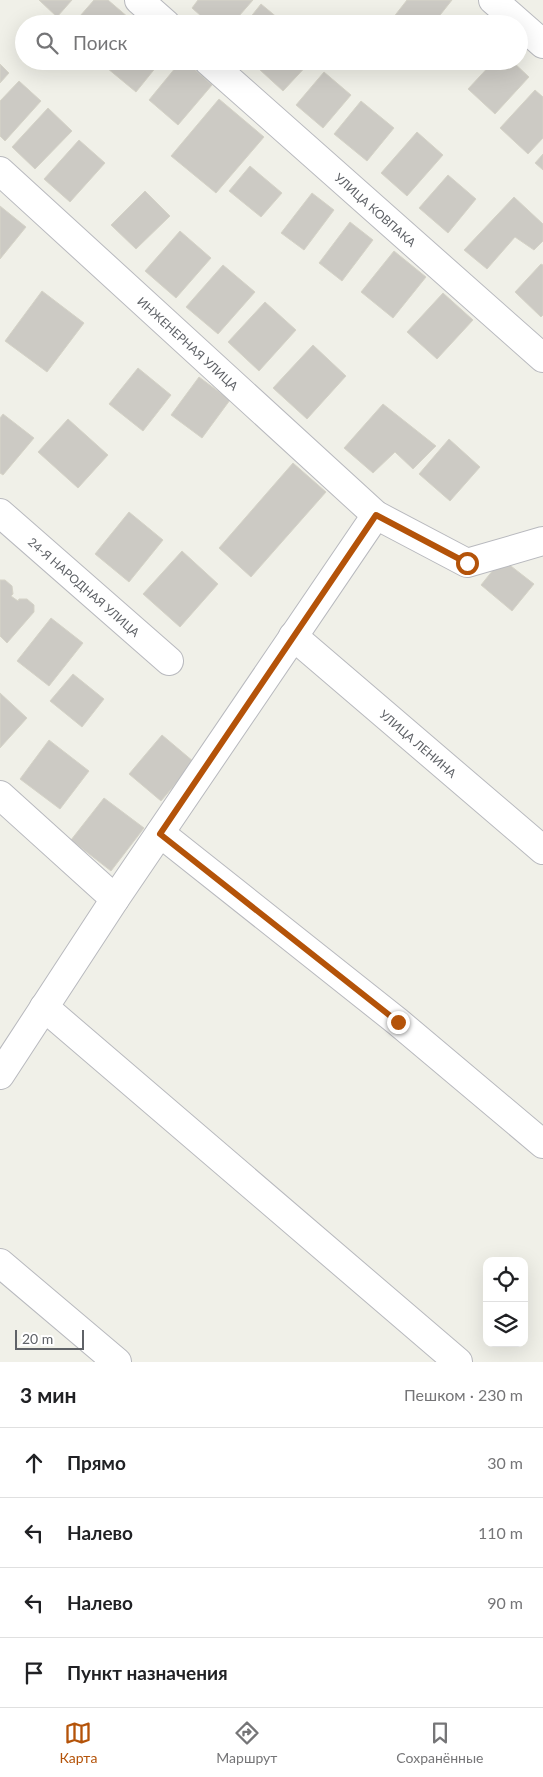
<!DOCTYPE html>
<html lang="ru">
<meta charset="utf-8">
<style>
:root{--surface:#fff;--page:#f6f6f6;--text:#202124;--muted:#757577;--line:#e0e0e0;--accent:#b45309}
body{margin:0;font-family:Lato,sans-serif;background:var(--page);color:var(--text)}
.controls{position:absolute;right:15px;bottom:15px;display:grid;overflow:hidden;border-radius:10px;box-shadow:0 5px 20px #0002}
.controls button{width:45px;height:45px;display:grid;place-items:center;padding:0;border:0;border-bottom:1px solid var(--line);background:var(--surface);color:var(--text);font:25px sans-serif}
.scale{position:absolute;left:15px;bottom:12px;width:69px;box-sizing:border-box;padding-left:5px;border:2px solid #5f6267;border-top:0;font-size:14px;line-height:18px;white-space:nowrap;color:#5f6267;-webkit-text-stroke:4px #fff;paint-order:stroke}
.stop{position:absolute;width:15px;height:15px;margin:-11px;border:4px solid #b45309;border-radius:50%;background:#fff}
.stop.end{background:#b45309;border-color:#fff;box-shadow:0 1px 5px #0008}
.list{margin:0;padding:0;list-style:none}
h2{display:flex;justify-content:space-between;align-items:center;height:65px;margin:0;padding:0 20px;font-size:21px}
h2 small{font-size:16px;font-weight:400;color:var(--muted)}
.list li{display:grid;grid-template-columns:32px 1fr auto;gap:15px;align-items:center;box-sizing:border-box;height:70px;padding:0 20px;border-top:1px solid var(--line)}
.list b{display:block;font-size:19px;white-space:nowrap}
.list em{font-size:16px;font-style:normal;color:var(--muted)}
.icon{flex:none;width:28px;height:28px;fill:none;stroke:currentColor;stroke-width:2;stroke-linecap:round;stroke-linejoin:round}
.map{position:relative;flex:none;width:543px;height:1362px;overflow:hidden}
.search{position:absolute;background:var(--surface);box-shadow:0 5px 20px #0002;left:15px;right:15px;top:15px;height:55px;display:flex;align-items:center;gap:12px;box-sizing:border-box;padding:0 18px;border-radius:28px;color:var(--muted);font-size:19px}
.sheet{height:345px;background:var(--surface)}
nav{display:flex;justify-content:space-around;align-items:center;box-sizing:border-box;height:70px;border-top:1px solid var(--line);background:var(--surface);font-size:14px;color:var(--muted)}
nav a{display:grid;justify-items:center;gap:2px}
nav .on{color:var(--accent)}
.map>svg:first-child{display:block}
.building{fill:#cccac4;stroke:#d5d3c7}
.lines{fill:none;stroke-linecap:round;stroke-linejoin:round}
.minor-casing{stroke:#b8b9be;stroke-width:30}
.minor{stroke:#fff;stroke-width:28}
.route{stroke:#b45309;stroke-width:6}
.labels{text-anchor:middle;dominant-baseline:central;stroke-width:4;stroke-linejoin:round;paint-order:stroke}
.street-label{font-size:12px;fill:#5f6267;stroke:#fff}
</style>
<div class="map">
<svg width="543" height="1362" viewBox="0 0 543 1362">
<rect width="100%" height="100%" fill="#f0f0e8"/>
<path class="building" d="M39,0H72L57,17Z
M94,0H108L129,18L124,24H73Z
M198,0H253L232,24H210L192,8Z
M407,0H452L433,24H391L389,23Z
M261,4L285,24H245Z
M112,61H161L136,92L107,68Z
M181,61H185L212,85L178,125L149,100Z
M267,61H311L283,91L259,69Z
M494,61H512L529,77L495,114L468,89Z
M0,64L9,73L0,83Z
M324,72L351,95L323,128L296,105Z
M19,81L41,101L5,141L0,136V101Z
M535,90L543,97V138L528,154L500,128Z
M219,99L264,137L216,193L171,156Z
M361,101L394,128L367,161L334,134Z
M48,108L72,131L35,169L12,147Z
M417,132L443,155L407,196L381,173Z
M79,140L105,163L70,202L44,179Z
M543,154V170L535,163Z
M250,166L282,193L261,217L229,191Z
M448,175L476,199L448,233L419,208Z
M145,191L170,216L136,249L111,225Z
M312,193L334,210L304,250L281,233Z
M514,197L543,224V241L534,250L515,237L487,269L464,250Z
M0,206L26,227L0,259Z
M350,222L373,240L342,281L319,263Z
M180,231L211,258L176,298L145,271Z
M394,251L426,277L393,318L361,292Z
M541,264L543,265V315L541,317L515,292Z
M223,265L255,292L218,334L186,307Z
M42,291L84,323L47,372L5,341Z
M443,293L473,320L437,359L407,332Z
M265,302L296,330L259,371L228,342Z
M313,345L346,376L307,419L273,388Z
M138,368L171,395L143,431L109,404Z
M199,377L230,400L202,438L171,415Z
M383,404L436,446L413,469L395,452L373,473L344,448Z
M3,414L34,438L3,475L0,473V418Z
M68,419L108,455L78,488L38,452Z
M449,439L480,467L450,501L419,474Z
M293,463L326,492L251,577L219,548Z
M129,512L163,540L129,582L95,554Z
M182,551L218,584L180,627L143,594Z
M502,559L534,584L512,611L481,585Z
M0,580H5L12,586L13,594L11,596L18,601L19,599H27L34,605V612L7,643L0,636Z
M51,618L83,643L49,686L17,661Z
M73,674L104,699L82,727L50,701Z
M0,693L27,718L0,748Z
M162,735L194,762L161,801L129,774Z
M49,740L89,771L60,809L20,779Z
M104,798L144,828L111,871L71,840Z"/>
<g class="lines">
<defs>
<g id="minor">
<path d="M139,0L166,24"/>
<path d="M493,0L543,44"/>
<path id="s1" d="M208,61L543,358"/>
<path id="s2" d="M0,171L376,515L467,563L543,541"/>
<path id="s3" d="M0,513L169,661"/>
<path id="s4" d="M293,636L543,850"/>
<path d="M0,795L115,899"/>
<path d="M160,833L398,1022L543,1144"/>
<path d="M44,1007L458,1362"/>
<path d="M0,1075L115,899L376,515"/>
<path d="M0,1263L117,1362"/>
</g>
</defs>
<use href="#minor" class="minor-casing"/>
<use href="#minor" class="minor"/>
</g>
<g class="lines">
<path class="route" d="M398,1022L160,834L376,515L467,563"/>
</g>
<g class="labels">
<g class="street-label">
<text stroke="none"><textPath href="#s1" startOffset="224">УЛИЦА КОВПАКА</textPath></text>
<text stroke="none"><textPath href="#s2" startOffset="255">ИНЖЕНЕРНАЯ УЛИЦА</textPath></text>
<text stroke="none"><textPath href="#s3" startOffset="112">24-Я НАРОДНАЯ УЛИЦА</textPath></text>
<text stroke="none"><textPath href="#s4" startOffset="165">УЛИЦА ЛЕНИНА</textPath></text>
</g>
</g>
</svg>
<div class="controls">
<button><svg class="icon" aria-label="locate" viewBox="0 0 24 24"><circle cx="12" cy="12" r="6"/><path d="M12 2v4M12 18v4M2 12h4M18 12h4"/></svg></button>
<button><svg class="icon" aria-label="layers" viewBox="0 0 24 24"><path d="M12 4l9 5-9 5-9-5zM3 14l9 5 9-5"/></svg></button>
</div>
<div class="scale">20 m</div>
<div class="stop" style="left:467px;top:563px"></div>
<div class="stop end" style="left:398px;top:1022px"></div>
<div class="search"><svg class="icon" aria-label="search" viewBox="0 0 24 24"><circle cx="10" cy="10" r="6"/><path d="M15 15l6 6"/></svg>Поиск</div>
</div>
<section class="sheet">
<h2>3 мин<small>Пешком · 230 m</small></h2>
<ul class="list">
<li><svg class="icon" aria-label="ahead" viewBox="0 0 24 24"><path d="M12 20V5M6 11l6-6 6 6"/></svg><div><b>Прямо</b></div><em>30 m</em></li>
<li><svg class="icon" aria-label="left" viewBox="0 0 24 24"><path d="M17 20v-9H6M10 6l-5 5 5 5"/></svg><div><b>Налево</b></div><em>110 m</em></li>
<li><svg class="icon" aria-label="left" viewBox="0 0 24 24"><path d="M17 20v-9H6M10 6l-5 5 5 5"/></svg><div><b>Налево</b></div><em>90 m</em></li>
<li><svg class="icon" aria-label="arrive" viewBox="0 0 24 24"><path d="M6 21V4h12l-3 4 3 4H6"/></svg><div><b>Пункт назначения</b></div></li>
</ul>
</section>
<nav>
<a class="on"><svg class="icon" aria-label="map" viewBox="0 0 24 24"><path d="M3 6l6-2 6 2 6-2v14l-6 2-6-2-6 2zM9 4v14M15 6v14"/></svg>Карта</a>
<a><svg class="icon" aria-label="directions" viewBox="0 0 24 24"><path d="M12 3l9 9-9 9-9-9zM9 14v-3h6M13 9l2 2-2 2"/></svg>Маршрут</a>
<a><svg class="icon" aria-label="saved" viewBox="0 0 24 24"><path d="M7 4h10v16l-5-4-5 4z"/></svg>Сохранённые</a>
</nav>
